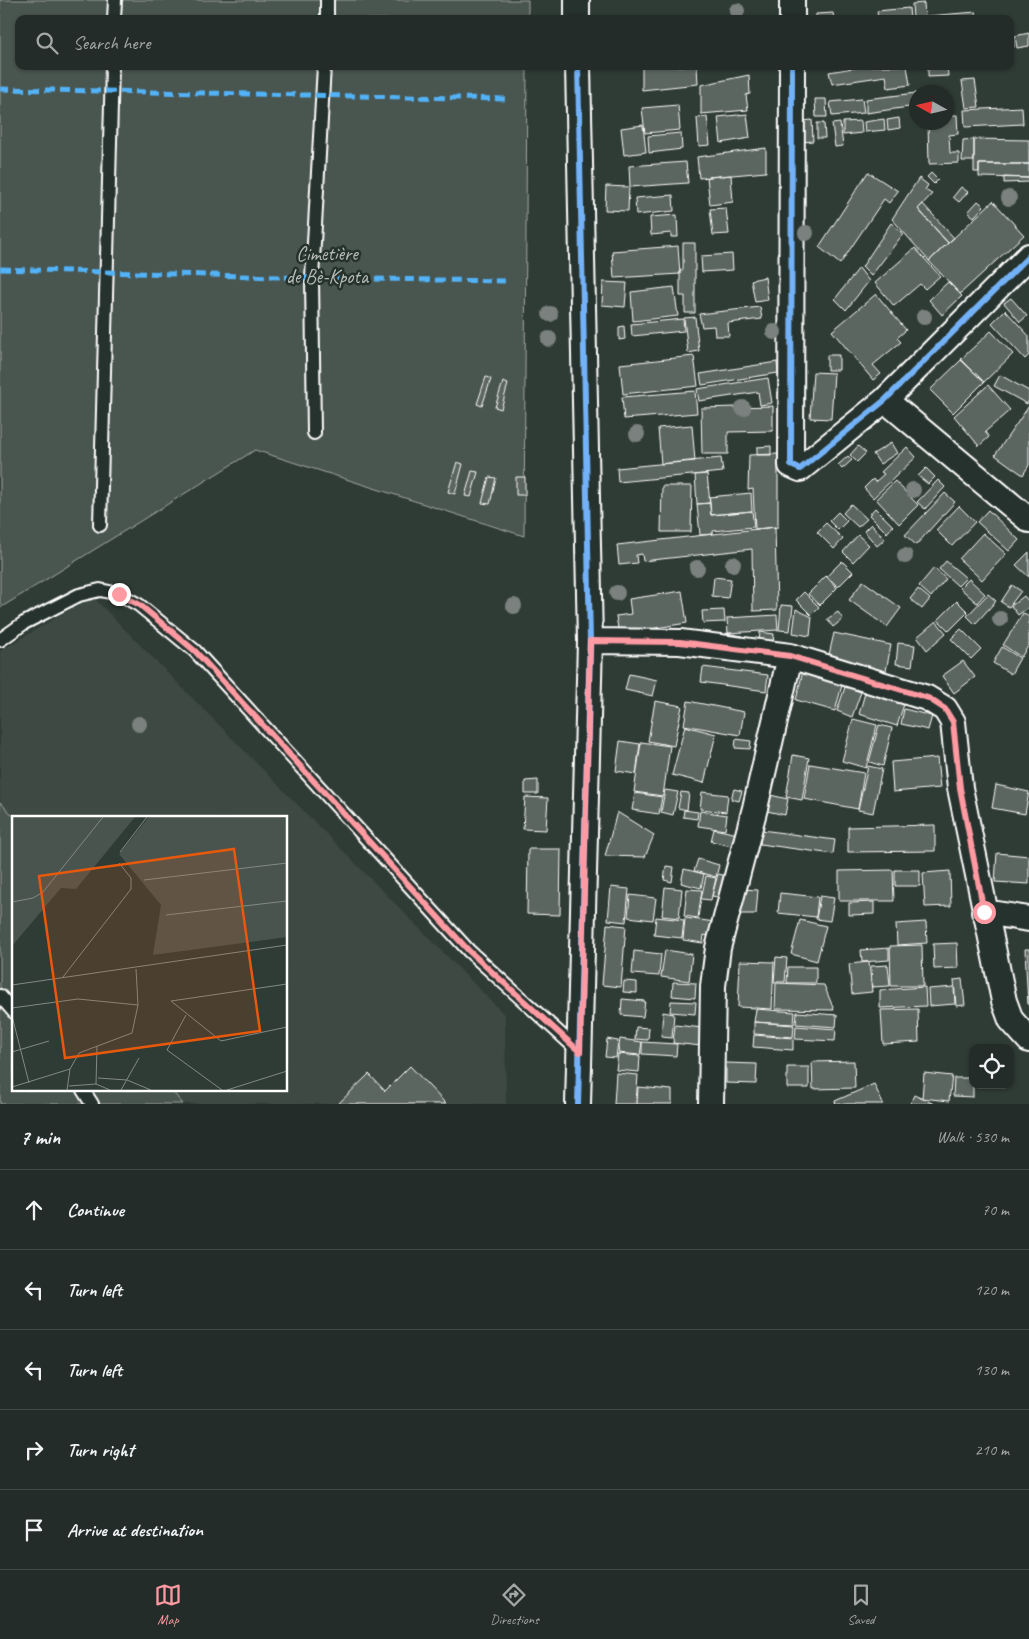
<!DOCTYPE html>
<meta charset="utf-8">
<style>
:root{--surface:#232c28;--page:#2b3430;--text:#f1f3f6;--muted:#a3a7a8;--line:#404845;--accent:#ff9aa2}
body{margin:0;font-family:Caveat,sans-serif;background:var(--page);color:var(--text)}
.controls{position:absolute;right:15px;bottom:15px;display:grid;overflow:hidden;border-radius:10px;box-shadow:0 1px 4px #0004}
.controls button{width:45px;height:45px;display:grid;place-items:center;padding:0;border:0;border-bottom:1px solid var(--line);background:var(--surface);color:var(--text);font:25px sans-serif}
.compass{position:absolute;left:909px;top:85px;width:45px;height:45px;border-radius:50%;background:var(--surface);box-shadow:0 1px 4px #0004;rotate:278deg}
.stop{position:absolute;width:15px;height:15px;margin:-11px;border:4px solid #ff9aa2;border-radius:50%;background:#fff}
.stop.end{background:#ff9aa2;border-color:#fff;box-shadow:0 1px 5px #0008}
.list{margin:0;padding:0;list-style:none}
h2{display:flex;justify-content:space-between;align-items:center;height:65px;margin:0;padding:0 20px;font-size:21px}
h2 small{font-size:16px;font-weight:400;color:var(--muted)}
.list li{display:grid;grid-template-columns:32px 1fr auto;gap:15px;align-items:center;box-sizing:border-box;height:80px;padding:0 20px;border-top:1px solid var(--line)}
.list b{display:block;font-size:19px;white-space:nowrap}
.list em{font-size:16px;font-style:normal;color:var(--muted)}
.icon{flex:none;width:28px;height:28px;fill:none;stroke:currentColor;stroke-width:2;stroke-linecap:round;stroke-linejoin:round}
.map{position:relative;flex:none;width:1029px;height:1104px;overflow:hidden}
.search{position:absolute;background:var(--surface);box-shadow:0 1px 4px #0004;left:15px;right:15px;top:15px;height:55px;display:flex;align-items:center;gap:12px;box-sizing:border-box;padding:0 18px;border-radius:10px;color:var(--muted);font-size:19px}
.sheet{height:465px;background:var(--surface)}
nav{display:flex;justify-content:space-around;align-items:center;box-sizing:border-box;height:70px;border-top:1px solid var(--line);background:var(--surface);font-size:14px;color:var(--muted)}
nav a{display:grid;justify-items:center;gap:2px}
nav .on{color:var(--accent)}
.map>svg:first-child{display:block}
.built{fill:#3c4842;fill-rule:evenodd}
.green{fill:#4a544f;stroke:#a4aaa7}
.building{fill:#5b6661;stroke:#fff}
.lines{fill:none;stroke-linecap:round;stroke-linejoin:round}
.lane-casing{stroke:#fff;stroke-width:16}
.street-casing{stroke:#fff;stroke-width:28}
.lane{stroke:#26332d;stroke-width:12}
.street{stroke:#26332d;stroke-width:24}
.quiet{stroke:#52b3f8;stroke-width:5;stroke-dasharray:10 5;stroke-linecap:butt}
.cycleway-casing{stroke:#26332d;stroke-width:9}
.cycleway{stroke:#73b2f8;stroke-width:6}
.tree{fill:#7a817e}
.route{stroke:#ff9aa2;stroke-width:6}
.labels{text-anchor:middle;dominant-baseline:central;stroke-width:5;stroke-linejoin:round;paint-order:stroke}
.park-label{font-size:20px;fill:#b7bbb9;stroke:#26332d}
.inset-road{fill:none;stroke:#828986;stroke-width:1}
.view{fill:#e8590c;fill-opacity:0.15;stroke:#e8590c;stroke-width:2.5}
.inset-edge{fill:none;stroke:#fff;stroke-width:2.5}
</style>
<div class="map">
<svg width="1029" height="1104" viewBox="0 0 1029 1104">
<rect width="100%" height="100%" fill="#2f3b35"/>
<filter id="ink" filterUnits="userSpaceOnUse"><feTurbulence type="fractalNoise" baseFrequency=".02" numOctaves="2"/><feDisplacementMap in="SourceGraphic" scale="10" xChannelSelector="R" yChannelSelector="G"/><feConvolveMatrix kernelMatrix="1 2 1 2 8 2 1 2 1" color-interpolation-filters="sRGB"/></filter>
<g filter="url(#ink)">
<path class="built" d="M92,596L505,1015L506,1104H0V651ZM14,818H286V1090H14Z"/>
<path class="green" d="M0,0H528V19H19V66H527L524,536L255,450L0,608Z
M0,802L15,818L14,1090H171L183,1104H0Z"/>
<path class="building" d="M924,3L925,18L913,19L912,4Z
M909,8L910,19H878L877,11Z
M976,12L977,19H927V16Z
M833,13L834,19H816V14Z
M1010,23H1012L1014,47H1010Z
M1029,33V46L1017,48L1015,36Z
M642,66H697L698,84L642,90Z
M866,66H907L910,85L888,88L886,76L832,84L829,72Z
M928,66H947L948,76L928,77Z
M749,75L750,94L746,95L748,110L701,114V85Z
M975,80L979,107L966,108L962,81Z
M916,93V106L866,113V99Z
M815,99H826L827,117H816Z
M862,99L864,113L832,116L830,102Z
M678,105L680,130L645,133L642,108Z
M1022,107L1023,124L965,127L964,110Z
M747,114L750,138L721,143L718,117Z
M946,115H957L958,134L949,135L950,153H959V163L929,164L928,122H946Z
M707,117L710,145L699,146L697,118Z
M899,118L900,128L888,130L887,120Z
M884,119L885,130L865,132L864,122Z
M812,120L813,141L803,142L802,121Z
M861,121L862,133L843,135V122Z
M817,123H824L825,138H817Z
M840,123L843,146L835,147L832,124Z
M643,125L646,152L624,155L621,128Z
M681,133L682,149L649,153L648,136Z
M974,139L1029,140V164H979V172H974Z
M974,139V161H962L963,140Z
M766,148V172L699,178L697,157Z
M686,162L688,183L630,187L629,166Z
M979,164H1029V178L979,177Z
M868,172L898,191L889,203L884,199L840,264L819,247Z
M931,173L938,180L934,184L927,177Z
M731,175L733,202L710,205L707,177Z
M1004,177L1029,178V182L1004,183Z
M919,178L928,185L925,190L932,194L918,209L948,243L929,261L892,219Z
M606,186L629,187L628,211L605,210Z
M961,187L968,192L959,202L953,197Z
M673,195L674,211L636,215L635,198Z
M978,201L984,206L974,217L968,212Z
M993,201L1024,235L960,294L929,261Z
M923,204L954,238L948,243L918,209Z
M726,208L729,234L713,235L710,209Z
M677,215L678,237H671V233L651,235L650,217Z
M891,223L903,234L871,276L862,267Z
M683,243H695V313H685V296H680V270H683Z
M678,246L680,274L614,278L612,251Z
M915,248L940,276L925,289L920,284L894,306L875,283Z
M732,254L733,270L702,272L701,256Z
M859,268L869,281L846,310L835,299Z
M765,277L768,300L755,302L751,280Z
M603,282L627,283L625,307L602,305Z
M948,282L962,296L942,315L929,300Z
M674,287L678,316L633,321L631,292Z
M876,294L906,330L897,338L901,342L873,365L881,374L873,380L832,331Z
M1011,298L1027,316L1020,322L1004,303Z
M760,307L762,319L728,323L729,336H715L714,326L702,327L699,314Z
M1005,310L1029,336V355L1025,359L992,323Z
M695,317L699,351L688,353L684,318Z
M683,319L684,331L632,336L631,324Z
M624,326L625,339L619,340V327Z
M991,331L1013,354L984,382L961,359Z
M827,355H839V370H827Z
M694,356L698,386L623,394L620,364Z
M961,360L984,382L953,413L930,390Z
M777,362L778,373L702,385L700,374Z
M813,372L834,373L831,419L810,418Z
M1000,375L1029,391V400L1027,404L994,386Z
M486,377L491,379L482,406L477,404Z
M768,378L772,403L760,405L758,392L699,401L697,389Z
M503,382L508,384L501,409L495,407Z
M988,385L1010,410L985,432L989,437L979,446L954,416Z
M695,391L697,413L624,419L622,397Z
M773,406V431L728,432V454H702L701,408Z
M1029,406V465L1023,475L995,455Z
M692,425L695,461L661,464L658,428Z
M891,443L897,453L880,464L873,454Z
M771,446V455H757V447Z
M858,446L866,453L857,462L850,455Z
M907,447L916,457L873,498L864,488L873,479L875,482L884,474L881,472Z
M778,454V527L755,529L753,489L748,490L749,455Z
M848,456L852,460L842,469L838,465Z
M721,458L723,472L618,482L617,468Z
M457,462L463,464L455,494L448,492Z
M926,468L935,477L928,484L918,476Z
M472,471L478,472L471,497L465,496Z
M707,474L710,503L697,504L695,475Z
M489,477L496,478L490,504L482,503Z
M516,477H525V495H516Z
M938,480L945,487L925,509L917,502Z
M895,481L918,505L899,524L876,499Z
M662,486H692L691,532H661Z
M751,493L752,511L711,515L709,497Z
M945,493L955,502L916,545L905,535Z
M710,503L711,515L752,511L754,527L713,531V534L700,535L697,504Z
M851,504L867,519L858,527L843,513Z
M959,506L975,522L952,546L936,530Z
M875,508L893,526L887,533L869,515Z
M988,510L1019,540L1009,551L977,522Z
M838,512L847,521L838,530L829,521Z
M826,523L843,539L834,549L817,532Z
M871,524L885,539L877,546L864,531Z
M775,527L777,610L753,611L752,549L643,561L642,554L636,555L637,563L619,565L617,545Z
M983,533L1006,554L982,580L959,559Z
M858,535L869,545L853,562L843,552Z
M1029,552V577L1016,565Z
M842,561L853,572L838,587L827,576Z
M946,561L966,578L958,586L939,569Z
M934,568L946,579L931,597L919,586Z
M826,576L837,588L820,605L808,594Z
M714,577L731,579L728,598L712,596Z
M969,579L985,594L977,603L960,588Z
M863,581L901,608L887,627L849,600Z
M1012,585L1021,591L1009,607L1001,602Z
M918,589L930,599L922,609L910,599Z
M682,591L687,623L619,634L616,616L631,614L629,599Z
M804,592L819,607L811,615L796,600Z
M988,594L996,601L975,624L967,616Z
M1024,596L1029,602V607L1018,615L1011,606Z
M957,601L968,612L949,631L938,620Z
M781,605L793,606L790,631L779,630Z
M796,609L812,617L810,636L793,633Z
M724,610L725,622L703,623L702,611Z
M838,612L843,619L833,627L827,619Z
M1023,613L1029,617V645L1021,657L1003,645Z
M777,615L778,630L728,633L727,618Z
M936,621L946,633L927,650L917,637Z
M961,629L981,649L971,659L951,639Z
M760,632L774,634L772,651L758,650Z
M726,633L743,636L742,646L724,642Z
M834,633L891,645L886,671L828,659Z
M898,643L915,645L912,666L896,664Z
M1002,647L1020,658L1011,674L993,663Z
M963,661L975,677L954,693L942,676Z
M805,663L845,674L835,711L796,700Z
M703,667L768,675L766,691L701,682Z
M629,674L657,680L653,696L625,690Z
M849,675L865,681L852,717L837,711Z
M867,686L906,698L897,726L859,714Z
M655,701L682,706L674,746L648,741Z
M688,701L744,712L740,735L684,725Z
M904,709L932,716L928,730L901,724Z
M853,719L877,725L866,768L842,761Z
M879,725L892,728L883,766L869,762Z
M685,726L716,734L704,783L672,775Z
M736,739L751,741L750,749L735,748Z
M620,741L640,744L636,774L616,771Z
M641,742L670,746L663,796L634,792Z
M793,755L809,758L802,800L786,797Z
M937,758L940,788L893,792L891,762Z
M810,764L864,773L858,809L804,799Z
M868,766L882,769L873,813L858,810Z
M538,780V794H525V781Z
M996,785L1029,792L1025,814L992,808Z
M734,789L742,791L739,801L731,799Z
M665,790L678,792L673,815L661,812Z
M681,792L689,793L687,810L678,808Z
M702,792L728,795L726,812L700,809Z
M635,793L662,797L659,814L632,810Z
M770,795L788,799L785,815L767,811Z
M525,797L548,798L546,830L523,829Z
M684,810L698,812L697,819L683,817Z
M700,811L727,815L725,830L698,826Z
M617,812L654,835L645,857L605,856Z
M935,825V851L848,852V827Z
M714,829L738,834L735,847L711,841Z
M762,830L835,840L833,854L760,844Z
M528,849H561L560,915L527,914Z
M997,853L1029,856V884L995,882Z
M698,859L719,865L716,877L694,871Z
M666,866L674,867L672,882L664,880Z
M684,869L704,874L701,888L681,883Z
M893,870L894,901H839V871Z
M895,870H920V886H895Z
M950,871L951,906L925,907L923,873Z
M718,874L728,876L723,898L712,896Z
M706,876L716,878L711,900L701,899Z
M611,887L629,889L626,922L608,920Z
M665,887L682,889L679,918L662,916Z
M687,889L702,890L698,918L684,916Z
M742,889L758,890L756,914H741Z
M780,893L818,897L816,917L778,913Z
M630,895L656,898L653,920L628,917Z
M820,896L834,898L830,921L816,919Z
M874,902V914L849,915V903Z
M656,917L684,920L682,938L654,935Z
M685,918L715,922L713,937L704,935L703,943L683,940Z
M800,920L826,926L817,961L791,954Z
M926,922L927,943L897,945L896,924Z
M607,924L626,926L621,987L602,985Z
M957,943L958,968L934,969L933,944Z
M922,945L923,986H891L890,946Z
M889,948V960L862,962L861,950Z
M1025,949H1029V1005H1028Z
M665,950L692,954L689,981L661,977Z
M634,951L661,954L659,976L632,974Z
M776,957L787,958L785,982H774Z
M740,961L774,962L772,1009L738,1007Z
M869,962L872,992L852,994L849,964Z
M888,965L890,986L872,987L871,966Z
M788,967H816V983H787Z
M962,979L965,1005L956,1006L954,980Z
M624,981L637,982V993L623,992Z
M673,982L696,983L695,998L672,996Z
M776,983L824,985L834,1010L775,1009Z
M925,987L926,1006L880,1008V990Z
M954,987L955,1004L929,1006L928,989Z
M622,999L645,1001L643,1017L621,1015Z
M671,1001L696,1002L695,1014L670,1012Z
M756,1009L795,1012L794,1024L754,1022Z
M918,1009L919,1042L883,1044L881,1010Z
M663,1012L674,1014L672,1038L661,1037Z
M797,1012L837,1015L836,1027L796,1024Z
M754,1022L794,1025L793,1037L754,1034Z
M675,1025L703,1028L701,1046L673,1043Z
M796,1026L836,1029L835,1041L795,1039Z
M636,1027L649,1028L648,1040L635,1039Z
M754,1035L793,1038V1050L753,1047Z
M607,1039L618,1041L616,1058L605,1057Z
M620,1039L642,1042L640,1055L618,1053Z
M642,1042L677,1044L676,1056L642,1054Z
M618,1054L640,1056L639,1072L616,1070Z
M854,1061L855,1088L813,1089L812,1062Z
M726,1063L757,1064L756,1084L726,1083Z
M410,1066L446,1104H338L369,1074L385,1091Z
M787,1067H809V1088H787Z
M616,1073L638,1075L636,1104H614Z
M924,1073L952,1076L949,1101L922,1098Z
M954,1078H973V1097L953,1096Z
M874,1084L883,1104H836L835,1101Z
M638,1087L672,1090V1104H637Z
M914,1095L934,1104H910Z"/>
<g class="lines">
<defs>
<path id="lane" d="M114,19L115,0
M327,19V0
M314,433L312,278L324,66
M100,525L112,66
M0,640L24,623L79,595L100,590L119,594L139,605L195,651L469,951L580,1052
M0,996L14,1012
M83,1090L92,1104"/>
<path id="street" d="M577,0V19
M792,19V0
M578,66L590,641L578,1104
M792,66L791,465L800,469L885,400L1029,256
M885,400L1029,520
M590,641L680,642L790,656L927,698L945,709L953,722L960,788L1004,1001L1011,1020L1029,1040
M984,912L1029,919
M711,1104L713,986L718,948L755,808L790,656"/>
</defs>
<use href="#lane" class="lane-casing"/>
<use href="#street" class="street-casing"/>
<use href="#lane" class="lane"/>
<use href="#street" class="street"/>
<path class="quiet" d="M0,89L508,99
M0,269L312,278L505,281"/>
<defs>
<path id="cycleway" d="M578,66L590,641L578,1104
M792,66L791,465L800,469L885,400L1029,256"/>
</defs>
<use href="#cycleway" class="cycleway-casing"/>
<use href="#cycleway" class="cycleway"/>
</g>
<g class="tree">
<circle cx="737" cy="11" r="8"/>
<circle cx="1009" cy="198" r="8"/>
<circle cx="806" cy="233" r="8"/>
<circle cx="550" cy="314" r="8"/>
<circle cx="924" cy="317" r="8"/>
<circle cx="774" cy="332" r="8"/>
<circle cx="549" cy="339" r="8"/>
<circle cx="743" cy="408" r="8"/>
<circle cx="637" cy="434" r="8"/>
<circle cx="913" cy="490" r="8"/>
<circle cx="905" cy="556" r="8"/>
<circle cx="733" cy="564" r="8"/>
<circle cx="697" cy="568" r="8"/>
<circle cx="617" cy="593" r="8"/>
<circle cx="514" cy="606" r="8"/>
<circle cx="1000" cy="619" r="8"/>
<circle cx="139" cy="724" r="8"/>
</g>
</g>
<g class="lines" filter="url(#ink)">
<path class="route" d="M119,594L140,605L195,651L469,951L580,1052L590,641L680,642L790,656L928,698L945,709L953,722L960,788L984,912"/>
</g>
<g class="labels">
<g class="park-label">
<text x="327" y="253">Cimetière<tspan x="327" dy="23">de Bè-Kpota</tspan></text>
</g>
</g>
<g transform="translate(12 816)">
<rect width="275" height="275" fill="#2f3b35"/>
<path d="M0,1H123L64,73L49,72L0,130ZM137,1H275V121L141,139L149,89L107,38Z" fill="#4a544f"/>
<path class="inset-road" d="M108,36L135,1M132,64L275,47M0,86L21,82L31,76L91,1M154,99L275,85M51,161L119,73V62L107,47M275,168L159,185L209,225L275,211M0,169L275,129M0,192L66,183L126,189M174,199L155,234L210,274M0,200L17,267M0,236L37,225M86,262L115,264L139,274M84,268L98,274M57,270L84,268L85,230M0,271L58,253M55,274L58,253L67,237L120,217L126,189L124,153M109,274L127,242M215,274L275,255"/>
<path class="view" d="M222,33L248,215L53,242L27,60Z"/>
<rect width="275" height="275" class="inset-edge"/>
</g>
</svg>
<div class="controls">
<button><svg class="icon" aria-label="locate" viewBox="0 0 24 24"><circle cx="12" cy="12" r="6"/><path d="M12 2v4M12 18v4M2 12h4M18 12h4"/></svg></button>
</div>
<svg class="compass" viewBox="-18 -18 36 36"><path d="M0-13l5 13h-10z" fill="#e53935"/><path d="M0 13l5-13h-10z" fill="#a3a7a8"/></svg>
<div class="stop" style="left:984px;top:912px"></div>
<div class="stop end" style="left:119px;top:594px"></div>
<div class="search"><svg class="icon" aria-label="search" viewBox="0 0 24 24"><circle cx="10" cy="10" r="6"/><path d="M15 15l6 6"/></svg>Search here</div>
</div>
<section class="sheet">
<h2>7 min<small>Walk · 530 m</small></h2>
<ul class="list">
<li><svg class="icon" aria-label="ahead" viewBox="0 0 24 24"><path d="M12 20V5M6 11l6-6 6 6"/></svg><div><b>Continue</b></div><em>70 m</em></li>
<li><svg class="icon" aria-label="left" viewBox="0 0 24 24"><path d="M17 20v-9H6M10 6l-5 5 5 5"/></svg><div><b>Turn left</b></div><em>120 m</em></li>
<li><svg class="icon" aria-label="left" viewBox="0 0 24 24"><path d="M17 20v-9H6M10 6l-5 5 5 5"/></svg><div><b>Turn left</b></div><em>130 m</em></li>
<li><svg class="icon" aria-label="right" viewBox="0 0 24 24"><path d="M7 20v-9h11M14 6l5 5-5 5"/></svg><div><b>Turn right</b></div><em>210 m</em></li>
<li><svg class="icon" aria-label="arrive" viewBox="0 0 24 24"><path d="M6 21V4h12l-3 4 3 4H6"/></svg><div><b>Arrive at destination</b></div></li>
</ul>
</section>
<nav>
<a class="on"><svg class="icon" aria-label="map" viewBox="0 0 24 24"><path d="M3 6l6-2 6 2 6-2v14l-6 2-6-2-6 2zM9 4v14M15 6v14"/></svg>Map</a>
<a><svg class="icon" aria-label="directions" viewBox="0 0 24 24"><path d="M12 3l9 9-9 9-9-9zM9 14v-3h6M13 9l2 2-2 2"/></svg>Directions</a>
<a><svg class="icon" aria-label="saved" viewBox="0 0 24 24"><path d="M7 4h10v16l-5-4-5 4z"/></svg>Saved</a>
</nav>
